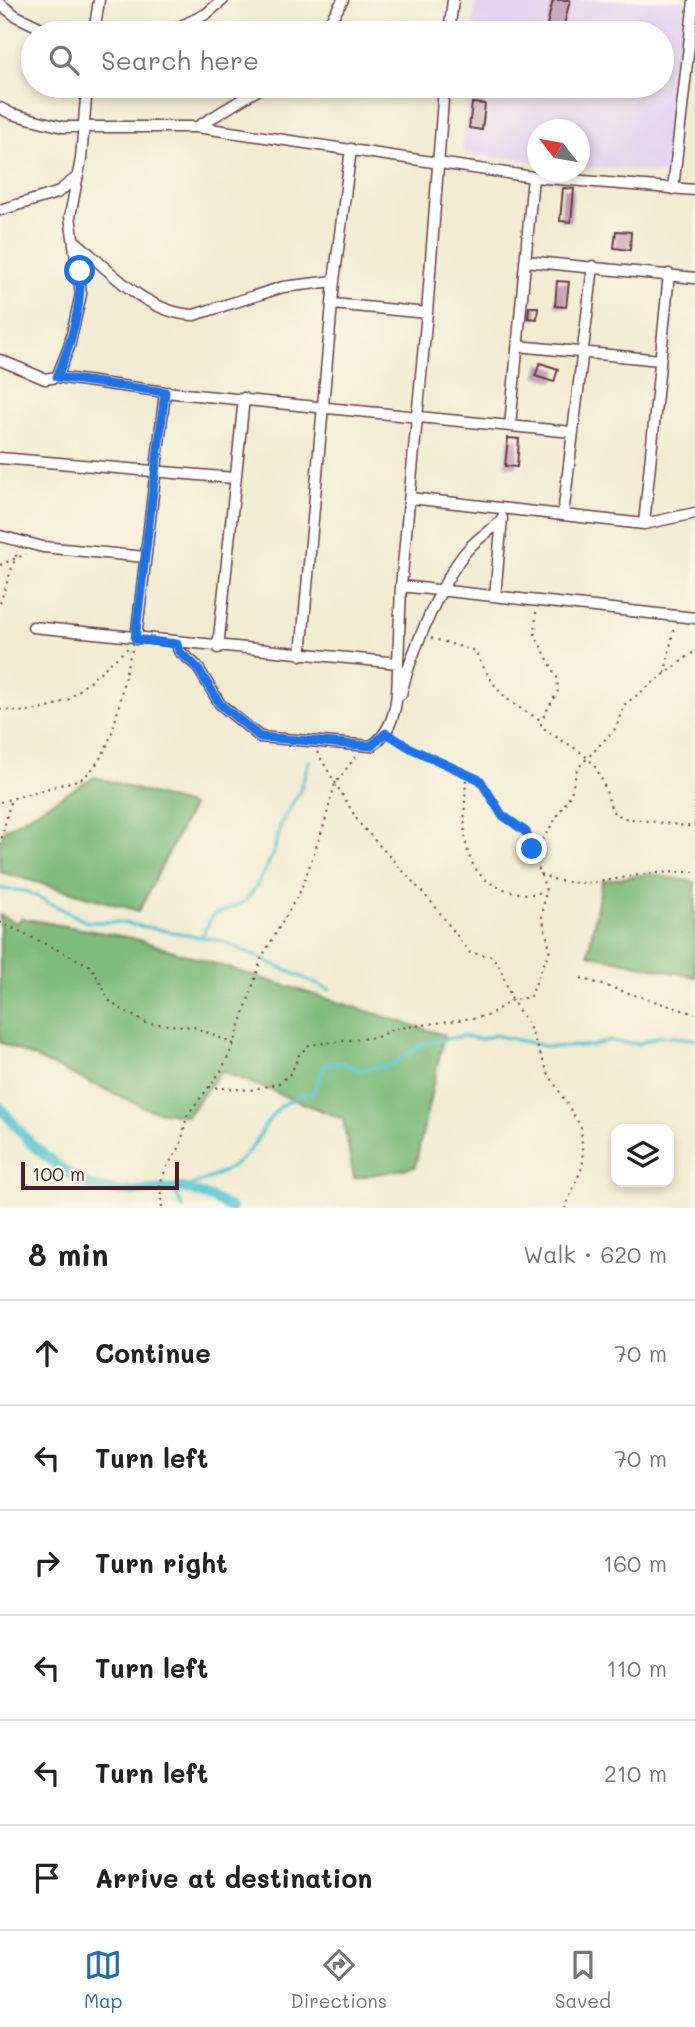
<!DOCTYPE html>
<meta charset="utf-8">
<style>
:root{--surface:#fff;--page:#f2f2f2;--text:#222;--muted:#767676;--line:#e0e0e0;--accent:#1f6fb2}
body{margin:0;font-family:Mali,sans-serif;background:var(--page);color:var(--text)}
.controls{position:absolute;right:21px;bottom:21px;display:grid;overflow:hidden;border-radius:14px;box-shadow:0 4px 10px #0003}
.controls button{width:63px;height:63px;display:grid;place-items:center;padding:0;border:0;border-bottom:2px solid var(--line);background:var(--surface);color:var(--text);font:35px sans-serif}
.compass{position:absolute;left:527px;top:119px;width:63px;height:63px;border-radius:50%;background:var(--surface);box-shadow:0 4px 10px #0003;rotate:301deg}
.scale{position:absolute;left:21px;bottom:18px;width:158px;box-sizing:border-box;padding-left:7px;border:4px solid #4a1f2b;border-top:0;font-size:19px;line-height:24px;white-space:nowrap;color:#4a1f2b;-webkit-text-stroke:5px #fcf5e5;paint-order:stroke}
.stop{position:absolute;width:21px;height:21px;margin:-16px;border:5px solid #1a73e8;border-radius:50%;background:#fff}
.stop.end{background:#1a73e8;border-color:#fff;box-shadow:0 2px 7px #0008}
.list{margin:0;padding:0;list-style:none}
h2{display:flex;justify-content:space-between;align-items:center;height:91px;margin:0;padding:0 28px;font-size:30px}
h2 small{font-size:23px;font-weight:400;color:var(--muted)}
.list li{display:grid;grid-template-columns:46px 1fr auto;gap:21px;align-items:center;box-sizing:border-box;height:105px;padding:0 28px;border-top:2px solid var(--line)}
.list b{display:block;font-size:26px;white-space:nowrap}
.list em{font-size:23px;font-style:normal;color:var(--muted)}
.icon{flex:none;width:38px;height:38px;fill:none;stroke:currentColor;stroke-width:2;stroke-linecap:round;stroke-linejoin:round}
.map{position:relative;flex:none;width:695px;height:1208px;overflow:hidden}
.search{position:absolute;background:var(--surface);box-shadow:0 4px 10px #0003;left:21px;right:21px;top:21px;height:77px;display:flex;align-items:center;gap:18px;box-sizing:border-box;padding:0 24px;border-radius:38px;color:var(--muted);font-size:26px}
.sheet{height:721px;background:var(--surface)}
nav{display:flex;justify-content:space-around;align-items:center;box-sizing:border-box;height:98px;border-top:2px solid var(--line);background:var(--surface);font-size:19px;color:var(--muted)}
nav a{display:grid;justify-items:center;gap:4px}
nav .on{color:var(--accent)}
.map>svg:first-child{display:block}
.built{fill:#e5d3f1}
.forest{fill:#7ebc7c;stroke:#646e54;stroke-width:2}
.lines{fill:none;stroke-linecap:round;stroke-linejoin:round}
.stream{stroke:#5ac7d2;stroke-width:3.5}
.canal{stroke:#5ac7d2;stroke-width:10}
.building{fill:#c097b3}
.minor-casing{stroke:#633e44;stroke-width:13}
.path{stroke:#633e44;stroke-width:2;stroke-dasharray:2 5;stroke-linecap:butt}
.minor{stroke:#fff;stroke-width:10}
.route{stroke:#1a73e8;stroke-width:9}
</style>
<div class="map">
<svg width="695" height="1208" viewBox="0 0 695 1208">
<rect width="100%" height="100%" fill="#fcf5e5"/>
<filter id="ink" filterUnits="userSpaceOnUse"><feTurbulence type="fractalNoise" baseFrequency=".0143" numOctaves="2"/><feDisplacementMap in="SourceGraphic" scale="14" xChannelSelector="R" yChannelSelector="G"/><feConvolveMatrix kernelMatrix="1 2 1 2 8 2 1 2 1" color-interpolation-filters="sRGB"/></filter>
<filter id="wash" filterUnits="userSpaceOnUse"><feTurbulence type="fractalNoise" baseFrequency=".00686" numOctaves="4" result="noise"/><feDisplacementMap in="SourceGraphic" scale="28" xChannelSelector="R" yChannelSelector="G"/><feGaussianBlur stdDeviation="1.57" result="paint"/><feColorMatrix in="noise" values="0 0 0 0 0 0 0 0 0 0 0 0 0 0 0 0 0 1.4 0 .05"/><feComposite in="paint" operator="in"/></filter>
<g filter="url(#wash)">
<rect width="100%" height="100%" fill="#f2ebd1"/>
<path class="built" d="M476,0H685L669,170L664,174L580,166V130H538L537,161L465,154L462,148L468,86H662V33H473Z"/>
<path class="forest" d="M95,777L192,806L139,911L0,872V845L4,830Z
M649,874L695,882V977L588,954L602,881Z
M0,915L17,923L21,918L132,938L444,1035L415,1167L354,1178L343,1119L221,1071L187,1116L151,1110L0,1042Z"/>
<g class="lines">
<path class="stream" d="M0,889L26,891L87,922H118L222,941L330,990
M202,936L212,916L246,901L257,885L273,855L281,824L300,790L309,761
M183,1188C202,1181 222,1175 238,1162C271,1134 260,1105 312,1093C319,1083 319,1073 327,1064L343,1063L360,1070L394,1064L422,1044L462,1036L481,1039L495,1035L549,1047L592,1046L608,1041L638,1044L660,1036L695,1039
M174,1189L183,1208"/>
<path class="canal" d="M0,1107L32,1145L67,1173L90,1186L123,1192L183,1188L210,1197L231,1208"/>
</g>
<g id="blocks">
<path class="building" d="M553,0H570L562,33H545Z
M472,103L485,104L482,130L469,128Z
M563,188L574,189L571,222L560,221Z
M616,231L631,232L630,250L614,248Z
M557,281L569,282L566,307L555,306Z
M529,307H538L537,319L528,318Z
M540,363L558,369L554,382L535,376Z
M508,438L519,439L517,467L505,466Z"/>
</g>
</g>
<g filter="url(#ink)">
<use href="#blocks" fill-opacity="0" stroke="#633e44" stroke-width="2"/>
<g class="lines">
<defs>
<path id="minor" d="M0,4L16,16L52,33
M94,33L99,0
M167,33L206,14L223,0
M323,33L343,0
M449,33L453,0
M0,108L12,114L63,127H197L264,86
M197,127L533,177L695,190
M673,189L694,0
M0,210L57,193L76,178
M76,242C111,272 146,313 194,315L283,287L334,281
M525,261L695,278
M333,304L427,313
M518,346L660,360
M0,360L45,379L57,377L165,392L572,432
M57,377L69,347L81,294L70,216L81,159L87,86
M510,426L533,177
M0,458L234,478
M410,498L644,524L695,513
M563,515L593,266
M644,524L669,274
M0,536L43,547L145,557
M401,586L695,618
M495,596L502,518
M33,627L398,663L401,586L427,313L444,86
M136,639L165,392
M177,644L179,651L197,666L220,704L260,737L371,746C398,729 398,692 398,663
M218,648L244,398
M301,655L334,281L351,149
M401,694C410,656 444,573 471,546C480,537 491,529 501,522"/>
</defs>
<use href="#minor" class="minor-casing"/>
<path class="path" d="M0,565L26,554
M0,603L18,550
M536,612L535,635L557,677L558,691L542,719
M431,638L475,651C496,691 501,699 541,720V726C557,740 579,747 592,763C603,776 607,795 612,811L624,818L695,827
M665,673L674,627
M0,709L19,712L46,709L69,699L128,648
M317,752L359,823L434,905L470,953L492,956L500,967L512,1000L530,997L550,949L542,917L546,890L526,832L502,815L480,780L393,737
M466,773C466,818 452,874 507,890C521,894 532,896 545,891
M0,802L81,779C120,751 117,692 132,650
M695,802V829
M0,845L11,799
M532,849L543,839L571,794L577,769L616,728L624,705L695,651
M540,874C577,891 608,879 646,874C662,872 679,872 695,872
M0,922L91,966L111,1003L146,1023L194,1027L234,1044
M581,978L695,1014
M209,1087L251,1090L279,1083L291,1073L299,1055L309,1045L377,1037L393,1029L487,1016L512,1000L529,1026L548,1073L581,1127L583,1165L565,1208
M162,1208L160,1184L166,1168L180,1147L187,1116L221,1071L234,1044L262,957L301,890L324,825L335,784L356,756"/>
<use href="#minor" class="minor"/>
</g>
</g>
<g class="lines" filter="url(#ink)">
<path class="route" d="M80,271C82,308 71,344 57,377L165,392L135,639L177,644L179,651L197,667L220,704L260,737L371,746L386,733L412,749L480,780L502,815L526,832L532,849"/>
</g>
</svg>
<div class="controls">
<button><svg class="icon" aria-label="layers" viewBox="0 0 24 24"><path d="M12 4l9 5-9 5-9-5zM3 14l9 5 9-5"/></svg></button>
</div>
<svg class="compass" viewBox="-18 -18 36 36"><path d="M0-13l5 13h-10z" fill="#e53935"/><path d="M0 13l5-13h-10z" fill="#767676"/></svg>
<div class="scale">100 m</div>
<div class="stop" style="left:80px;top:271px"></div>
<div class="stop end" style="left:532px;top:849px"></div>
<div class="search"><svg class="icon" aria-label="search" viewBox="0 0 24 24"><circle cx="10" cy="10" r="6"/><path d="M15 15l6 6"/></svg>Search here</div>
</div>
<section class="sheet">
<h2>8 min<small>Walk · 620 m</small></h2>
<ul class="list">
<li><svg class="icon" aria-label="ahead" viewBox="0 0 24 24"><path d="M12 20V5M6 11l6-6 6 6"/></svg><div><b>Continue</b></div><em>70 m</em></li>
<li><svg class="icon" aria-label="left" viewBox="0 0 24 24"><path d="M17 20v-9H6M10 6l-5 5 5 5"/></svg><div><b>Turn left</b></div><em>70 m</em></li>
<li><svg class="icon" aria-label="right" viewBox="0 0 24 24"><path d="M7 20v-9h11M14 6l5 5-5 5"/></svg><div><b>Turn right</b></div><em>160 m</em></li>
<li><svg class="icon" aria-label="left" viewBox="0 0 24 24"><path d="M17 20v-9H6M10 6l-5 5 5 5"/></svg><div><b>Turn left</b></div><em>110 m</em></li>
<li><svg class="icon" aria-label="left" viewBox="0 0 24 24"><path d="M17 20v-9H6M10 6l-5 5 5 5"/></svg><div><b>Turn left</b></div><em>210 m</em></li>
<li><svg class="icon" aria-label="arrive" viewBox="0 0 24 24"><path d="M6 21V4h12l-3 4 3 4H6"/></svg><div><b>Arrive at destination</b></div></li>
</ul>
</section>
<nav>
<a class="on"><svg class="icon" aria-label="map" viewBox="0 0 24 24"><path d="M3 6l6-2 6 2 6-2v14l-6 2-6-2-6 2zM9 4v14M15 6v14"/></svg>Map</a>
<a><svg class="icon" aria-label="directions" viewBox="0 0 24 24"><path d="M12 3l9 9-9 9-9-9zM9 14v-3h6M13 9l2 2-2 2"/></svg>Directions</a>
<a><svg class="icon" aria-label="saved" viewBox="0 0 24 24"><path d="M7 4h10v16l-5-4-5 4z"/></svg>Saved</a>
</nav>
